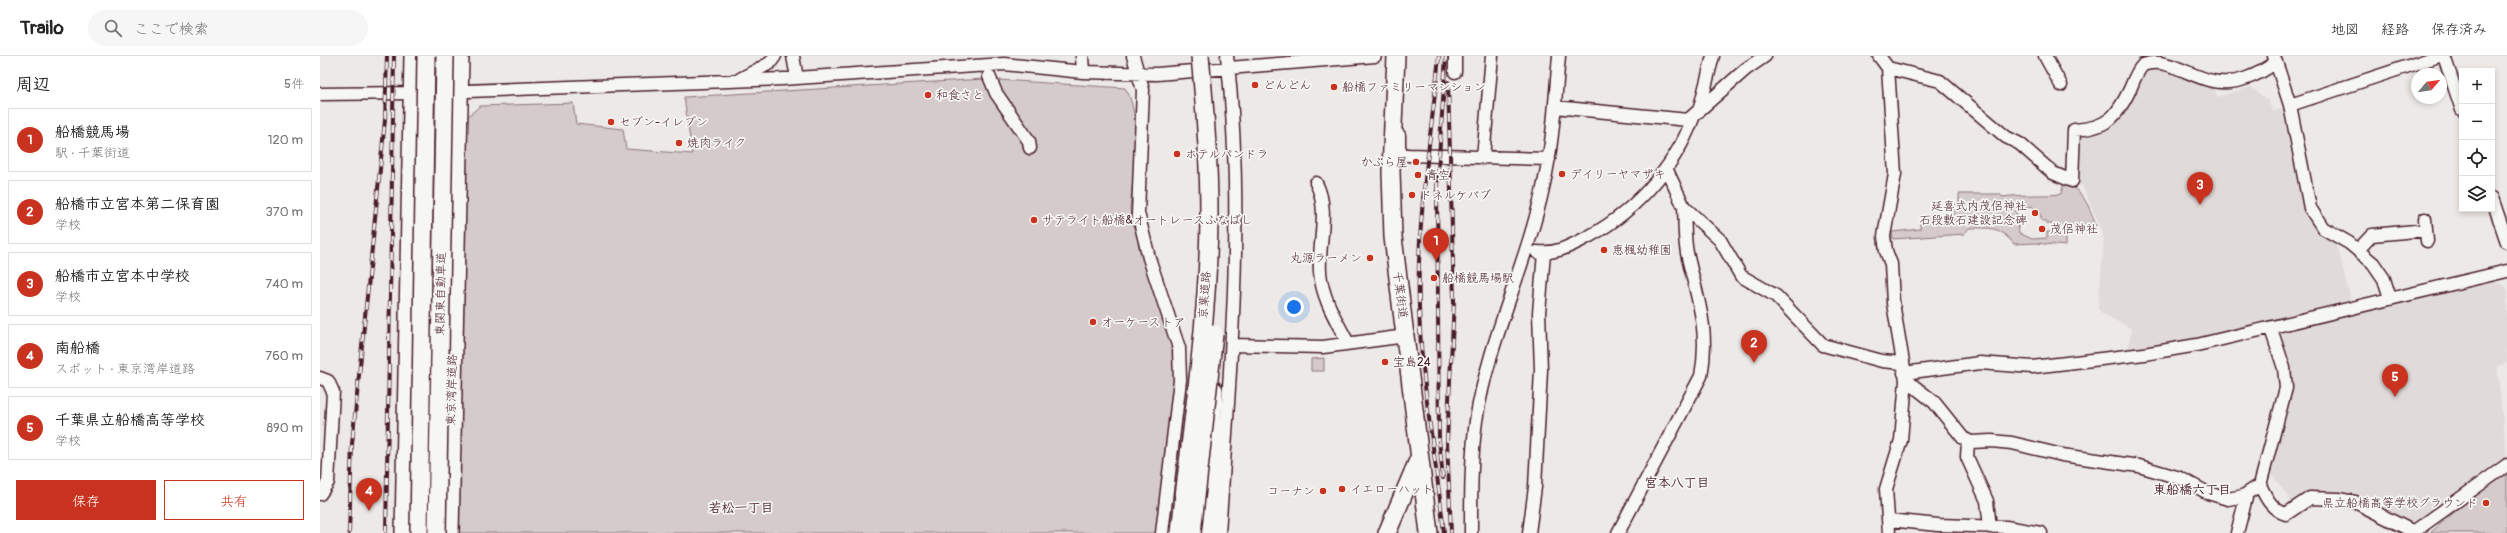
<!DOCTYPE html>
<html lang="ja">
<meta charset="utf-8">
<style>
:root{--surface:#fff;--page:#f6f6f6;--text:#222;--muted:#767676;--line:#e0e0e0;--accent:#c8321e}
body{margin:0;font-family:Pangolin,"Klee One",sans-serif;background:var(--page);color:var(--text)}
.controls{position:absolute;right:12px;top:12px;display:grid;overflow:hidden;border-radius:0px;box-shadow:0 2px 6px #0003}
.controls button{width:36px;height:36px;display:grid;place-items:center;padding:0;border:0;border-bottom:1px solid var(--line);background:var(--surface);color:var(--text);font:20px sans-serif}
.compass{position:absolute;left:2091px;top:12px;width:36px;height:36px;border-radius:50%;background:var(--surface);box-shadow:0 2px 6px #0003;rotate:61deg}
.you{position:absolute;left:974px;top:251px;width:14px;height:14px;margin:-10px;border:3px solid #fff;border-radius:50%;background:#1a73e8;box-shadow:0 0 0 6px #1a73e833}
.badge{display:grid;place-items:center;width:26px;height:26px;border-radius:50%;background:var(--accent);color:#fff;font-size:13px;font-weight:700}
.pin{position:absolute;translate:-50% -33px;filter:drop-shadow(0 1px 2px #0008)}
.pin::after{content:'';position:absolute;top:21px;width:14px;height:12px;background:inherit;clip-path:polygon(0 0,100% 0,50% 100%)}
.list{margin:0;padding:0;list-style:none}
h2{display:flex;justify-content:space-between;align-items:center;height:52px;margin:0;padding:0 16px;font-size:17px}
h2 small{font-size:13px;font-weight:400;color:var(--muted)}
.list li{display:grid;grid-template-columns:26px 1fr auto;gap:12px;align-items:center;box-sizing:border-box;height:64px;margin:0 8px 8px;padding:0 8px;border:1px solid var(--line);border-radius:0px}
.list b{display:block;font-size:15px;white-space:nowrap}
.list p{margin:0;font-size:13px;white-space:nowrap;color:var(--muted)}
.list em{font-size:13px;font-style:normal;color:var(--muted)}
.actions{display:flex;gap:8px;padding:12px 16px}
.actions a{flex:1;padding:9px 0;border:1px solid var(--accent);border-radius:0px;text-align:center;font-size:14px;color:var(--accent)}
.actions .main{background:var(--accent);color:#fff}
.icon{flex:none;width:22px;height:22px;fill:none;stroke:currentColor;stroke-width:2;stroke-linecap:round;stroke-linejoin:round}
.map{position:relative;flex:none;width:2187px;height:477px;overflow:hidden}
header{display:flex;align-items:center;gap:24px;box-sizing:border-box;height:56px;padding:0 20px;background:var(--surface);border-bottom:1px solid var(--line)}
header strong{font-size:19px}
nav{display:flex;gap:22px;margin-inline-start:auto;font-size:14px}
.search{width:280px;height:36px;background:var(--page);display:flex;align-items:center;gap:10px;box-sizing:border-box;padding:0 14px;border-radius:22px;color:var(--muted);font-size:15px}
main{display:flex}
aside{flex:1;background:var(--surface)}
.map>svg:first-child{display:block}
.built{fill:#e0dad8}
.green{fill:#d4cbca;stroke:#8f757a;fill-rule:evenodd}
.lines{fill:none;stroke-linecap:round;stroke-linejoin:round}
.minor-casing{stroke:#4a1f2b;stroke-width:15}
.highway-casing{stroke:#4a1f2b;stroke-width:20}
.minor{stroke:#f6f6f2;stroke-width:12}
.highway{stroke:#f6f6f2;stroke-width:17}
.rail-casing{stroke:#4a1f2b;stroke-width:4}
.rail{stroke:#f6f6f2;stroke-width:2.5;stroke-dasharray:8;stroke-linecap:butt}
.highway-bridge-casing{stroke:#4a1f2b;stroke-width:20;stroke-linecap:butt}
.highway-bridge{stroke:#f6f6f2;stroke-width:17}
.poi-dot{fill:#c8321e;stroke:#f6f6f2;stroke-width:1.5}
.labels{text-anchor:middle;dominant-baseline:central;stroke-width:3.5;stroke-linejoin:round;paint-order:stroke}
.poi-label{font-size:12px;fill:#4a1f2b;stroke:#f6f6f2;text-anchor:start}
.street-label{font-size:12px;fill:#4a1f2b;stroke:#f6f6f2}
.neighbourhood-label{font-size:13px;font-weight:bold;fill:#4a1f2b;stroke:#f6f6f2}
</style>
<header>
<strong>Trailo</strong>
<div class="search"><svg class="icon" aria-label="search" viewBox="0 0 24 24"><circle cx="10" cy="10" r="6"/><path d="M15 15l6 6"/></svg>ここで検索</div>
<nav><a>地図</a><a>経路</a><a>保存済み</a></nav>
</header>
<main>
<aside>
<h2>周辺<small>5件</small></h2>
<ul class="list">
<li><span class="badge">1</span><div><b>船橋競馬場</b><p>駅 · 千葉街道</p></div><em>120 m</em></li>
<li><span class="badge">2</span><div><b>船橋市立宮本第二保育園</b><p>学校</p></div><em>370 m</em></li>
<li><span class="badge">3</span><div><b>船橋市立宮本中学校</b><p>学校</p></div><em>740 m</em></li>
<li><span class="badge">4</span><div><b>南船橋</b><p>スポット · 東京湾岸道路</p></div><em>760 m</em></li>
<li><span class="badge">5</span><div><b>千葉県立船橋高等学校</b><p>学校</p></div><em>890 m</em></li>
</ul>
<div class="actions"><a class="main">保存</a><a>共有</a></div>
</aside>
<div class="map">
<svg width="2187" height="477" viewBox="0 0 2187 477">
<rect width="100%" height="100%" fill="#ece9e6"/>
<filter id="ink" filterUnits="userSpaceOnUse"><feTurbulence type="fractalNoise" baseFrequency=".025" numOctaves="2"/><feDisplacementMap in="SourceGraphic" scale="8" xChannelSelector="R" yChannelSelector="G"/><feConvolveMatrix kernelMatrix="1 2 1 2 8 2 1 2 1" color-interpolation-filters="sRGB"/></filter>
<g filter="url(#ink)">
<path class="built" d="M1829,9L1893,28L1897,41L1931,31L1948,45L1953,55L1967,51L1984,140L2015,181L2031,245L1920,274L1810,294L1808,293L1812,273L1783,258L1778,253L1784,185L1781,172L1763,131L1754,123L1758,77L1783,73L1822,15Z
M2175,226L2187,231V307L2177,310L2187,405L2092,470L2036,444L1975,450L1950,415L1973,332L1967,309L1955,279Z"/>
<path class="green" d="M664,23L805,32C823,57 813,122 810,152L812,166L852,281L857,315L838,477H134L147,61L160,50L253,47L256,68L303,73L306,93L372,98L364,41Z
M1744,126C1763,134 1771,153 1776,171L1751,173L1749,180L1746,181V190L1715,187L1694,188C1678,170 1673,172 1649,172L1644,178L1573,183L1572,176L1600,173V167L1609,165L1610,158H1615L1617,167L1633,164L1635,148H1639V138H1680L1682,141C1702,138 1721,140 1741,138ZM1712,150L1720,158L1722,165H1726V168H1733L1734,176H1727V182L1712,183L1699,177L1696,154Z
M1004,302V315H991V303Z
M2187,413V477H2110L2179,418Z"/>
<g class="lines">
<defs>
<path id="minor" d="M473,0L477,22
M762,0L763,16
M813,0L823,34L818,157L829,202L859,292L860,324L842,477
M1135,0V16
M1559,0L1568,12L1575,118L1564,180L1566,195L1571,208L1573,247L1586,324L1581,384L1566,433L1569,477
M1725,0L1741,29
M1954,0L1970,49L1990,152L2003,172L2029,187L2053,207L2064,223L2070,242
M2124,0L2142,54
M1568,12L1620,25L1686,81L1700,88L1733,117L1752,125L1754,74C1788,72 1797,61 1811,31C1814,23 1817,15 1823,9C1846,0 1870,21 1893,25C1915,30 1939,19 1956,6
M669,20L676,37L709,85L710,92
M420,23L450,7L455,0
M0,38L93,37L462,23L684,8L763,16L837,18L1055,0
M1970,49L2119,0
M1235,51L1368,64L1426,13L1445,0
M1379,55L1393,0
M1079,79V91L1082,98L1088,99L1229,103
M1163,102L1172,0
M1346,112L1364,151L1400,184L1421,220L1456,240L1503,289L1562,305L1582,307
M996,127C1010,153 998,188 1000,216C1002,242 1016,264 1028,287
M2172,142L2187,186
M2105,163L2107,185
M2038,194L2052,179L2106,174
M1217,196C1234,198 1246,192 1260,185C1310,161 1354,114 1373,62
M111,197L117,0
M912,289L1003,291L1086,280
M1584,317L1660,307L1712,311L1824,298L1877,289L2187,215
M0,322L8,325L13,336L8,426L0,438
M1586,324L1614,346L1643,382L1651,386L1671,385L1692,387L1742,399L1819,410L1860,422L1888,437L1908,443L1923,440L1940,429L1966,332L1964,312L1951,273
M1648,385L1647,401L1667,445L1670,471
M1940,429C1946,442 1952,454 1966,458L1990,442L2018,443L2035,446L2094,476
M1569,464L1618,469L1686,471L1721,477
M899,477C910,319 925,158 907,0
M1151,477C1151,440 1151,401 1156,365C1168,285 1206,211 1223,132C1233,89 1235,44 1239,0
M1209,477L1215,431L1221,314L1219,257L1224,197
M1298,477L1381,320C1390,273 1377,242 1367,197C1364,182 1365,166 1364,151
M1917,477L1927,438
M2092,477L2187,409"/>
<path id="highway" d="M1076,0L1071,115L1073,181L1109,477
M84,477L93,0
M130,477L140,0
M885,477L891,427L894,334
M1067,477L1099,402"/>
</defs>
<use href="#minor" class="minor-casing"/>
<use href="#highway" class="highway-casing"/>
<use href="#minor" class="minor"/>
<use href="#highway" class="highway"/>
<defs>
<path id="rail" d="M1119,0C1111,83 1096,167 1099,251C1101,327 1116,401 1124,477
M1128,26L1134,245L1127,385L1131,477
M1123,422L1119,384L1117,130L1126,0
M29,477L32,388L65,64L67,0
M66,477L74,0"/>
</defs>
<use href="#rail" class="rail-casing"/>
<use href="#rail" class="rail"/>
<defs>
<path id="highway-bridge" d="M99,477L106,0
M117,477L125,0
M860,477C871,371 889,264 889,157C889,105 885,52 880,0
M872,477L894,278"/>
</defs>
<use href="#highway-bridge" class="highway-bridge-casing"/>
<use href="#highway-bridge" class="highway-bridge"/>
</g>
</g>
<g class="poi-dot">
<circle cx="935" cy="29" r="4"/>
<circle cx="1014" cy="31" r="4"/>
<circle cx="608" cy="39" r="4"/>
<circle cx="291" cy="66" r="4"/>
<circle cx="359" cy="87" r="4"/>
<circle cx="857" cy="98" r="4"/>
<circle cx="1096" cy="106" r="4"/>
<circle cx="1242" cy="118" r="4"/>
<circle cx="1098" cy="119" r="4"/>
<circle cx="1092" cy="139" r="4"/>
<circle cx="1715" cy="157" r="4"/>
<circle cx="714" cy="164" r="4"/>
<circle cx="1722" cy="173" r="4"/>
<circle cx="1284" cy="194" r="4"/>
<circle cx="1050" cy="202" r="4"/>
<circle cx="1114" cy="222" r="4"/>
<circle cx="773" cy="266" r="4"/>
<circle cx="1065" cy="306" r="4"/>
<circle cx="1022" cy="433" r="4"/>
<circle cx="1003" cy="435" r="4"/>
<circle cx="2166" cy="447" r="4"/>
</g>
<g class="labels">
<g class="poi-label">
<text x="943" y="29">どんどん</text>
<text x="1022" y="31">船橋ファミリーマンション</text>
<text x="616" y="39">和食さと</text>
<text x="299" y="66">セブン-イレブン</text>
<text x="367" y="87">焼肉ライク</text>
<text x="865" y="98">ホテルパンドラ</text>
<text x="1088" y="106" text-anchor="end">かぶら屋</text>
<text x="1250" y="118">デイリーヤマザキ</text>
<text x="1106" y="119">青空</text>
<text x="1100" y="139">ドネルケバブ</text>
<text x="1707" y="150" text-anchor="end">延喜式内茂侶神社<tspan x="1707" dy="14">石段敷石建設記念碑</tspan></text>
<text x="722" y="164">サテライト船橋&amp;オートレースふなばし</text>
<text x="1730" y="173">茂侶神社</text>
<text x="1292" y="194">恵楓幼稚園</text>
<text x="1042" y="202" text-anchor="end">丸源ラーメン</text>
<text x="1122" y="222">船橋競馬場駅</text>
<text x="781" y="266">オーケーストア</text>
<text x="1073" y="306">宝島24</text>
<text x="1030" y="433">イエローハット</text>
<text x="995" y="435" text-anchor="end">コーナン</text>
<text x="2158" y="447" text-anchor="end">県立船橋高等学校グラウンド</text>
</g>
<g class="street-label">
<text transform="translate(121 238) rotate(-89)">東関東自動車道</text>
<text transform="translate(885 239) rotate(-86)">京葉道路</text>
<text transform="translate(1080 239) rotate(83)">千葉街道</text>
<text transform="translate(132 334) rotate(-89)">東京湾岸道路</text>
</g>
<g class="neighbourhood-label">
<text x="1357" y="427">宮本八丁目</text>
<text x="1872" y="434">東船橋六丁目</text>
<text x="421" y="452">若松一丁目</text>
</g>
</g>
</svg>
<div class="controls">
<button>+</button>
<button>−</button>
<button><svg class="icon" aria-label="locate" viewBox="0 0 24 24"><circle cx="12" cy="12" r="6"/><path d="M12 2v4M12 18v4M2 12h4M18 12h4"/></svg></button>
<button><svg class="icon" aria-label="layers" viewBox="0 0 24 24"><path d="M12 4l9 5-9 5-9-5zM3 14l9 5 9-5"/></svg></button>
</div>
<svg class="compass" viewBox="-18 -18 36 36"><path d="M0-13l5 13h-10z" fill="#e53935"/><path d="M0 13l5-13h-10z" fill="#767676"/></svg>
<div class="you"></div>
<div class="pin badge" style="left:1116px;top:205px">1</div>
<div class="pin badge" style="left:1434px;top:307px">2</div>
<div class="pin badge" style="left:1880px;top:149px">3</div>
<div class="pin badge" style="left:49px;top:455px">4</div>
<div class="pin badge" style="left:2075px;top:341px">5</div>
</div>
</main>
